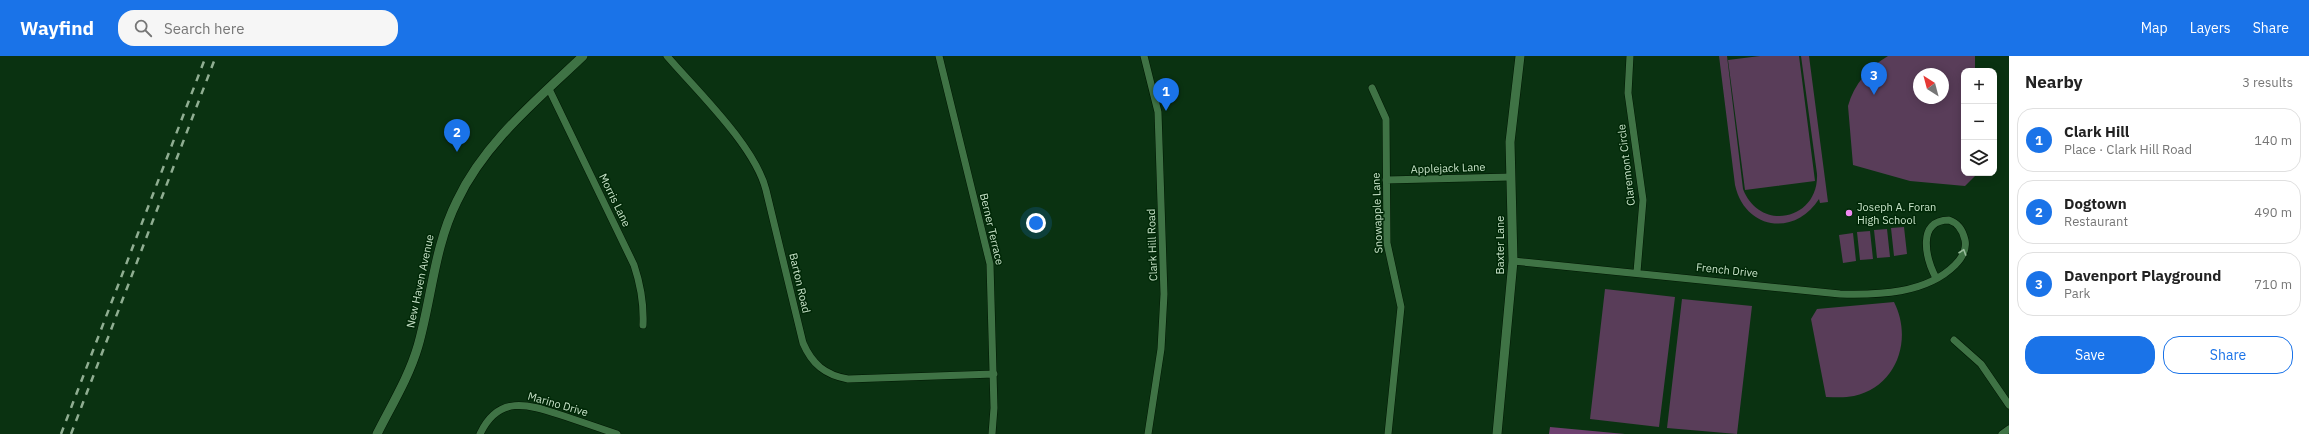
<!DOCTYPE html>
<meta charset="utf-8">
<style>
:root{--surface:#fff;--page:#f6f6f6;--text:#222;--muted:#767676;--line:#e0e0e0;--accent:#1a73e8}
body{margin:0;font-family:"IBM Plex Sans",sans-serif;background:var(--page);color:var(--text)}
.controls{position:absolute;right:12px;top:12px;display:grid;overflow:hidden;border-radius:8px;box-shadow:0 2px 10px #0003}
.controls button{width:36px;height:36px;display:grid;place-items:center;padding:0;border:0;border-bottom:1px solid var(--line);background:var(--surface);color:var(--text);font:20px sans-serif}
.compass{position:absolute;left:1913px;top:12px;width:36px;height:36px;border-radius:50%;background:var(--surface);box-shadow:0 2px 10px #0003;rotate:324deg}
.you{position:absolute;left:1036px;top:167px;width:14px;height:14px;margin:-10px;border:3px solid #fff;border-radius:50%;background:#1a73e8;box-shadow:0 0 0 6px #1a73e833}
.badge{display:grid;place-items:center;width:26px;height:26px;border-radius:50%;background:var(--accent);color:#fff;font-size:13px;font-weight:700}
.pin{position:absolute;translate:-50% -33px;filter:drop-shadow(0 1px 2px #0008)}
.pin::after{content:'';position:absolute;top:21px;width:14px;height:12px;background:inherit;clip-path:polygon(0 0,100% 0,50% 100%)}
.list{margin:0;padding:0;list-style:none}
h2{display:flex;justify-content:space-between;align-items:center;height:52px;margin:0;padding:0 16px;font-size:17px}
h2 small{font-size:13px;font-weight:400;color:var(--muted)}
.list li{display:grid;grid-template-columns:26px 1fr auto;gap:12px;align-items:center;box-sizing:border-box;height:64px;margin:0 8px 8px;padding:0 8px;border:1px solid var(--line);border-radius:16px}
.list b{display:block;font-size:15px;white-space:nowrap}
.list p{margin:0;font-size:13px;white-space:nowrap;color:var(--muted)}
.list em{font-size:13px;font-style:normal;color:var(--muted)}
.actions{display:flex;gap:8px;padding:12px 16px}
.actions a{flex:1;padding:9px 0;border:1px solid var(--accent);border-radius:16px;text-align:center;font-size:14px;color:var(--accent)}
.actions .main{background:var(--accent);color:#fff}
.icon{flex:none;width:22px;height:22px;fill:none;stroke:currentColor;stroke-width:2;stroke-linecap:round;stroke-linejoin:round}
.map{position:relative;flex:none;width:2009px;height:378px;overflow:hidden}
header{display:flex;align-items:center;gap:24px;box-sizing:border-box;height:56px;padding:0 20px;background:var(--accent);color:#fff}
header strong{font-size:19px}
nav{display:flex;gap:22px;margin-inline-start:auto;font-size:14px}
.search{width:280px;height:36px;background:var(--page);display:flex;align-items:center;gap:10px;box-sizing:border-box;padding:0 14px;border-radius:16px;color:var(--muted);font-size:15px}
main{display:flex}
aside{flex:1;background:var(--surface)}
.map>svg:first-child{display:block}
.green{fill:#593d59;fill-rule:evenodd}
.forest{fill:#6e416f}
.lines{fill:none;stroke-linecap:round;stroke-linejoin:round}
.street-casing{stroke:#001703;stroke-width:8}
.secondary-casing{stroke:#001703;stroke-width:10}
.street{stroke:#3f7345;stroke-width:7}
.secondary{stroke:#3f7345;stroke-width:9}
.rail{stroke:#90ae92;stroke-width:2.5;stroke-dasharray:7 7;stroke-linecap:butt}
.oneway{stroke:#98bc9b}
.poi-dot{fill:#f28af3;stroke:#002807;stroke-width:1.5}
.labels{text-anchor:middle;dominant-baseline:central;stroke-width:3;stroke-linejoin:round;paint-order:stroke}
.street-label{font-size:11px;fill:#c8e3c9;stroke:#002807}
.poi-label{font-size:11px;fill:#c8e3c9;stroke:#002807;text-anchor:start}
</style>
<header>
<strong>Wayfind</strong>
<div class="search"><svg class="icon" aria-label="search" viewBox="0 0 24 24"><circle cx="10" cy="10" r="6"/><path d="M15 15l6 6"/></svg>Search here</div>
<nav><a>Map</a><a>Layers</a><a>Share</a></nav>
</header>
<main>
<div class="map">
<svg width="2009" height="378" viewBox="0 0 2009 378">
<rect width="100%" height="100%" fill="#0a3211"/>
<path class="green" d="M1719,0H1727L1743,133C1760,177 1819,164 1817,118L1801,0H1809L1828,146L1820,147L1819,143C1795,181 1745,174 1735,129Z
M1760,0H1799L1815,125L1745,134L1728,4Z
M1888,0H1975V15H1964V117L1977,118L1965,130L1910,125L1853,109L1848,50C1854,28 1869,11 1888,0ZM1919,18H1943V42H1919Z
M1904,171L1907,198L1894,200L1891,172Z
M1887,173L1890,201L1877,202L1874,174Z
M1870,175L1873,203L1860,204L1857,176Z
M1853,177L1856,205L1843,207L1839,179Z
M1605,233L1675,241L1659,371L1590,363Z
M1682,243L1752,250L1737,378L1667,372Z
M1894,246C1913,283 1897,331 1854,340C1844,342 1835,341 1826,341L1811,263L1817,253Z"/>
<path class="forest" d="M1550,371L1625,378H1549Z"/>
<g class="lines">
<defs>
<path id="street" d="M667,0C697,35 755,90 766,134L803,287C812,308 825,319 848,323L994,318
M939,0L990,208L994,352L992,378
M1144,0L1158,56L1164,238L1161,293L1148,378
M1630,0L1628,37L1643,144L1637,216
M1372,32L1386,63L1387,187L1401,251L1388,378
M549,33L634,209C641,230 644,247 643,269
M1386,124L1511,121
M1513,205L1840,238C1878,239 1926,238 1955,209C1962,202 1967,194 1965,184C1963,175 1958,167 1949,164C1916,164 1926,203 1936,222
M1954,284L1981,308L2009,349
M480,378C499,337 530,349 564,360C582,366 599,372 617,378
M2002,378L2009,373"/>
<path id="secondary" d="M377,378C391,350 409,321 418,290C432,241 434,191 457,145C485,86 537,44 583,0
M1497,378L1513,205L1510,86L1520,0"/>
</defs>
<use href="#street" class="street-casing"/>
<use href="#secondary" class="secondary-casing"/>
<use href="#street" class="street"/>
<use href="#secondary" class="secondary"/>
<path class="rail" d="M61,378L206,0
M71,378L216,0"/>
</g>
<defs><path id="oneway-chevron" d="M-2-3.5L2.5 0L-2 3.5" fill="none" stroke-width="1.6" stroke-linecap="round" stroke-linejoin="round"/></defs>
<use class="oneway" href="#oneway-chevron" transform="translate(1963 196) rotate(-71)"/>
<circle class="poi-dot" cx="1849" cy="157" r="4"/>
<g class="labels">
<g class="street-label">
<text transform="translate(1626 109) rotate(-97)">Claremont Circle</text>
<text transform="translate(1448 112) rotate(-2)">Applejack Lane</text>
<text transform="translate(615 144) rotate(64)">Morris Lane</text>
<text transform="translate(1377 157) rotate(-92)">Snowapple Lane</text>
<text transform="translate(992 173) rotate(77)">Berner Terrace</text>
<text transform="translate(1152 189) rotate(-92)">Clark Hill Road</text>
<text transform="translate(1500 189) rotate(-90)">Baxter Lane</text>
<text transform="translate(1727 214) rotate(6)">French Drive</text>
<text transform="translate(420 225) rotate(-78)">New Haven Avenue</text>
<text transform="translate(800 227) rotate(77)">Barton Road</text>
<text transform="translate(558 348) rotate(16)">Marino Drive</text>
</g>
<g class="poi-label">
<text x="1857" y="151">Joseph A. Foran<tspan x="1857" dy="13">High School</tspan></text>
</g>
</g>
</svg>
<div class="controls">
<button>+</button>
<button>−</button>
<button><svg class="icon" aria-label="layers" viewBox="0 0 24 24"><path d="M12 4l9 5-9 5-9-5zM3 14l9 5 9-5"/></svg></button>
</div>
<svg class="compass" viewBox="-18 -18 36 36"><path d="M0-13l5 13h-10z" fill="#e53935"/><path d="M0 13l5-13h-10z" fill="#767676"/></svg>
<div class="you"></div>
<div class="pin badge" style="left:1166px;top:55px">1</div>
<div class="pin badge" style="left:457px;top:96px">2</div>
<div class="pin badge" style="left:1874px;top:39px">3</div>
</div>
<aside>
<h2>Nearby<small>3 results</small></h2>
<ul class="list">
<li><span class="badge">1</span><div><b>Clark Hill</b><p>Place · Clark Hill Road</p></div><em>140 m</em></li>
<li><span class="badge">2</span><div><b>Dogtown</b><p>Restaurant</p></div><em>490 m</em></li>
<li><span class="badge">3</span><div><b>Davenport Playground</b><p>Park</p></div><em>710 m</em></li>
</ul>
<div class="actions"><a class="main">Save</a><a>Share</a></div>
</aside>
</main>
